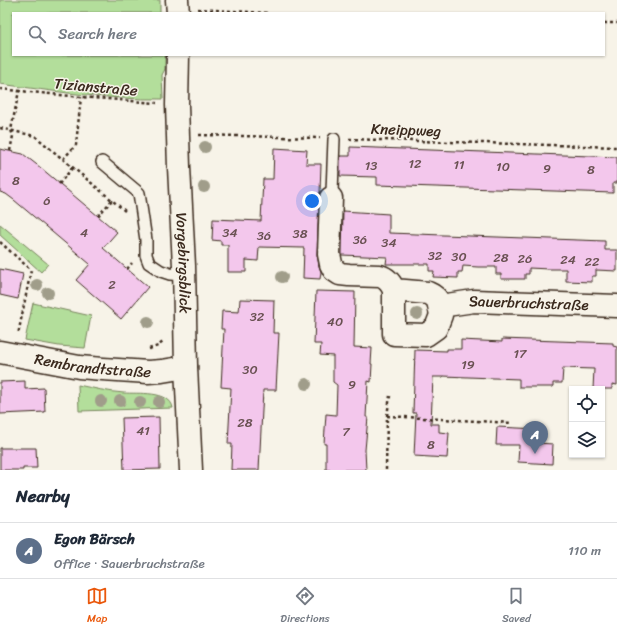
<!DOCTYPE html>
<meta charset="utf-8">
<style>
:root{--surface:#fff;--page:#f2f2f3;--text:#1f2937;--muted:#747a83;--line:#e0e1e3;--accent:#ea580c}
body{margin:0;font-family:Sriracha,sans-serif;background:var(--page);color:var(--text)}
.controls{position:absolute;right:12px;bottom:12px;display:grid;overflow:hidden;border-radius:0px;box-shadow:0 1px 3px #0004}
.controls button{width:36px;height:36px;display:grid;place-items:center;padding:0;border:0;border-bottom:1px solid var(--line);background:var(--surface);color:var(--text);font:20px sans-serif}
.you{position:absolute;left:312px;top:201px;width:14px;height:14px;margin:-10px;border:3px solid #fff;border-radius:50%;background:#1a73e8;box-shadow:0 0 0 6px #1a73e833}
.badge{display:grid;place-items:center;width:26px;height:26px;border-radius:50%;background:var(--accent);color:#fff;font-size:13px;font-weight:700}
.pin{position:absolute;translate:-50% -33px;filter:drop-shadow(0 1px 2px #0008)}
.pin::after{content:'';position:absolute;top:21px;width:14px;height:12px;background:inherit;clip-path:polygon(0 0,100% 0,50% 100%)}
.list{margin:0;padding:0;list-style:none}
h2{display:flex;justify-content:space-between;align-items:center;height:52px;margin:0;padding:0 16px;font-size:17px}
h2 small{font-size:13px;font-weight:400;color:var(--muted)}
.list li{display:grid;grid-template-columns:26px 1fr auto;gap:12px;align-items:center;box-sizing:border-box;height:56px;padding:0 16px;border-top:1px solid var(--line)}
.list b{display:block;font-size:15px;white-space:nowrap}
.list p{margin:0;font-size:13px;white-space:nowrap;color:var(--muted)}
.list em{font-size:13px;font-style:normal;color:var(--muted)}
.icon{flex:none;width:22px;height:22px;fill:none;stroke:currentColor;stroke-width:2;stroke-linecap:round;stroke-linejoin:round}
.map{position:relative;flex:none;width:617px;height:470px;overflow:hidden}
.search{position:absolute;background:var(--surface);box-shadow:0 1px 3px #0004;left:12px;right:12px;top:12px;height:44px;display:flex;align-items:center;gap:10px;box-sizing:border-box;padding:0 14px;border-radius:0px;color:var(--muted);font-size:15px}
.sheet{height:108px;background:var(--surface)}
nav{display:flex;justify-content:space-around;align-items:center;box-sizing:border-box;height:56px;border-top:1px solid var(--line);background:var(--surface);font-size:11px;color:var(--muted)}
nav a{display:grid;justify-items:center;gap:2px}
nav .on{color:var(--accent)}
.map>svg:first-child{display:block}
.green{fill:#b3de9b;stroke:#77845c}
.building{fill:#f3c7ec;stroke:#3b2a1e}
.lines{fill:none;stroke-linecap:round;stroke-linejoin:round}
.lane-casing{stroke:#3b2a1e;stroke-width:14}
.street-casing{stroke:#3b2a1e;stroke-width:25}
.path{stroke:#3b2a1e;stroke-width:2.5;stroke-dasharray:3 3;stroke-linecap:butt}
.lane{stroke:#f7f3e8;stroke-width:11}
.street{stroke:#f7f3e8;stroke-width:22}
.tree{fill:#a09d8a}
.labels{text-anchor:middle;dominant-baseline:central;stroke-width:3;stroke-linejoin:round;paint-order:stroke}
.number-label{font-size:13px;fill:#695152}
.street-label{font-size:15px;fill:#3b2a1e;stroke:#f7f3e8}
</style>
<div class="map">
<svg width="617" height="470" viewBox="0 0 617 470">
<rect width="100%" height="100%" fill="#f7f3e8"/>
<filter id="ink" filterUnits="userSpaceOnUse"><feTurbulence type="fractalNoise" baseFrequency=".025" numOctaves="2"/><feDisplacementMap in="SourceGraphic" scale="8" xChannelSelector="R" yChannelSelector="G"/><feConvolveMatrix kernelMatrix="1 2 1 2 8 2 1 2 1" color-interpolation-filters="sRGB"/></filter>
<g filter="url(#ink)">
<path class="green" d="M0,0H160V13H13V55H165V69L162,75L163,99C108,100 54,91 0,84Z
M0,224L48,264L41,272L0,235Z
M33,303L91,316L85,348L59,346L25,340Z
M78,385C93,388 108,392 124,393C137,394 170,390 173,408L79,411Z"/>
<path class="building" d="M350,147L617,157V183H613V193L377,185V177L340,176V156H350Z
M274,148L307,150L306,164H321L320,192L319,198L317,254L319,266L321,272L320,279L303,278L304,248L259,247L258,261L246,260V272H228V245H221V241L212,240L213,219L261,221L263,179H273Z
M0,149L23,154L41,168L117,232L103,248L148,287L121,319L76,280L90,264L14,200L6,194L0,192Z
M343,211L389,214V233L605,241V250H617V271L596,270V276H592V282L566,281V269H549L529,268V274H525V279H501V274H496V267H478L463,266L462,272H458V278L433,277L434,271H429V264H386L387,257L342,255Z
M0,269L23,274L18,299L0,295Z
M316,291L355,292L354,347L372,348L371,364H372L371,382L368,381L366,417H368L365,450L366,470H326V444H324L326,414L336,415L337,385L333,382V356L320,355L321,344H314Z
M240,299L274,300L273,333H279L276,390H263L259,470H231L232,444H228L231,388L221,387L224,329H221L222,311L239,312Z
M502,339L613,343V346L617,347V385L612,384V389H593L594,369L563,368L562,383H553V387H519V379L443,376V377H433L431,424H439V432L449,433L447,458L414,456L416,413H413L415,350L447,351V349H461V340L502,342Z
M25,381V389L44,388L45,412L0,414V382Z
M159,417L160,469L124,470L122,418Z
M497,427L538,429L537,443L553,444L552,464L518,462L519,445H496Z
M0,448H36L37,468H23V470H0Z"/>
<g class="lines">
<defs>
<path id="lane" d="M102,162L139,193L146,240V255L149,263L161,271L170,274L184,275
M332,192L334,139"/>
<g id="street">
<path d="M177,0L178,13"/>
<path id="s1" d="M178,55L177,105L179,167L184,266L186,367L191,470"/>
<path d="M331,198L329,254L331,264L334,270L340,274L349,275L380,276C387,278 391,283 394,290V334L426,335L436,328L441,315L438,301L436,298L432,295L428,293L394,290"/>
<path id="s2" d="M440,306L474,301L617,306"/>
<path id="s3" d="M0,352L79,367L103,369L148,372L162,371L186,367"/>
</g>
</defs>
<use href="#lane" class="lane-casing"/>
<use href="#street" class="street-casing"/>
<path class="path" d="M198,9L267,13
M604,23H617
M0,89L81,97L157,103
M0,128L35,136L125,211
M199,135L320,138
M349,139L617,147
M10,151L13,136L11,130L19,91
M63,159L76,145L81,97
M59,184L73,167
M98,216L112,200
M0,242L31,270L18,335
M127,269L132,263
M149,349L158,346L164,341
M387,416L513,423
M386,470L387,416L390,396"/>
<use href="#lane" class="lane"/>
<use href="#street" class="street"/>
</g>
<g class="tree">
<circle cx="205" cy="147" r="6"/>
<circle cx="204" cy="187" r="6"/>
<circle cx="282" cy="277" r="6"/>
<circle cx="37" cy="285" r="6"/>
<circle cx="48" cy="293" r="6"/>
<circle cx="417" cy="314" r="6"/>
<circle cx="148" cy="322" r="6"/>
<circle cx="306" cy="384" r="6"/>
<circle cx="101" cy="401" r="6"/>
<circle cx="120" cy="401" r="6"/>
<circle cx="140" cy="402" r="6"/>
<circle cx="159" cy="402" r="6"/>
</g>
</g>
<g class="labels">
<g class="number-label">
<text x="415" y="163">12</text>
<text x="459" y="164">11</text>
<text x="371" y="165">13</text>
<text x="503" y="166">10</text>
<text x="547" y="168">9</text>
<text x="591" y="169">8</text>
<text x="16" y="180">8</text>
<text x="47" y="200">6</text>
<text x="84" y="232">4</text>
<text x="230" y="232">34</text>
<text x="300" y="233">38</text>
<text x="264" y="235">36</text>
<text x="360" y="239">36</text>
<text x="389" y="242">34</text>
<text x="435" y="255">32</text>
<text x="459" y="256">30</text>
<text x="501" y="257">28</text>
<text x="525" y="258">26</text>
<text x="568" y="259">24</text>
<text x="592" y="261">22</text>
<text x="112" y="284">2</text>
<text x="257" y="316">32</text>
<text x="335" y="321">40</text>
<text x="520" y="353">17</text>
<text x="468" y="364">19</text>
<text x="250" y="369">30</text>
<text x="352" y="384">9</text>
<text x="245" y="422">28</text>
<text x="143" y="430">41</text>
<text x="346" y="431">7</text>
<text x="431" y="444">8</text>
</g>
<g class="street-label">
<text transform="translate(96 87) rotate(5)">Tizianstraße</text>
<text transform="translate(406 130) rotate(2)">Kneippweg</text>
<text stroke="none"><textPath href="#s1" startOffset="208">Vorgebirgsblick</textPath></text>
<text stroke="none"><textPath href="#s2" startOffset="89">Sauerbruchstraße</textPath></text>
<text stroke="none"><textPath href="#s3" startOffset="94">Rembrandtstraße</textPath></text>
</g>
</g>
</svg>
<div class="controls">
<button><svg class="icon" aria-label="locate" viewBox="0 0 24 24"><circle cx="12" cy="12" r="6"/><path d="M12 2v4M12 18v4M2 12h4M18 12h4"/></svg></button>
<button><svg class="icon" aria-label="layers" viewBox="0 0 24 24"><path d="M12 4l9 5-9 5-9-5zM3 14l9 5 9-5"/></svg></button>
</div>
<div class="you"></div>
<div class="pin badge" style="left:535px;top:454px;background:#5c6f8a">A</div>
<div class="search"><svg class="icon" aria-label="search" viewBox="0 0 24 24"><circle cx="10" cy="10" r="6"/><path d="M15 15l6 6"/></svg>Search here</div>
</div>
<section class="sheet">
<h2>Nearby<small></small></h2>
<ul class="list">
<li><span class="badge" style="background:#5c6f8a">A</span><div><b>Egon Bärsch</b><p>Office · Sauerbruchstraße</p></div><em>110 m</em></li>
</ul>
</section>
<nav>
<a class="on"><svg class="icon" aria-label="map" viewBox="0 0 24 24"><path d="M3 6l6-2 6 2 6-2v14l-6 2-6-2-6 2zM9 4v14M15 6v14"/></svg>Map</a>
<a><svg class="icon" aria-label="directions" viewBox="0 0 24 24"><path d="M12 3l9 9-9 9-9-9zM9 14v-3h6M13 9l2 2-2 2"/></svg>Directions</a>
<a><svg class="icon" aria-label="saved" viewBox="0 0 24 24"><path d="M7 4h10v16l-5-4-5 4z"/></svg>Saved</a>
</nav>
